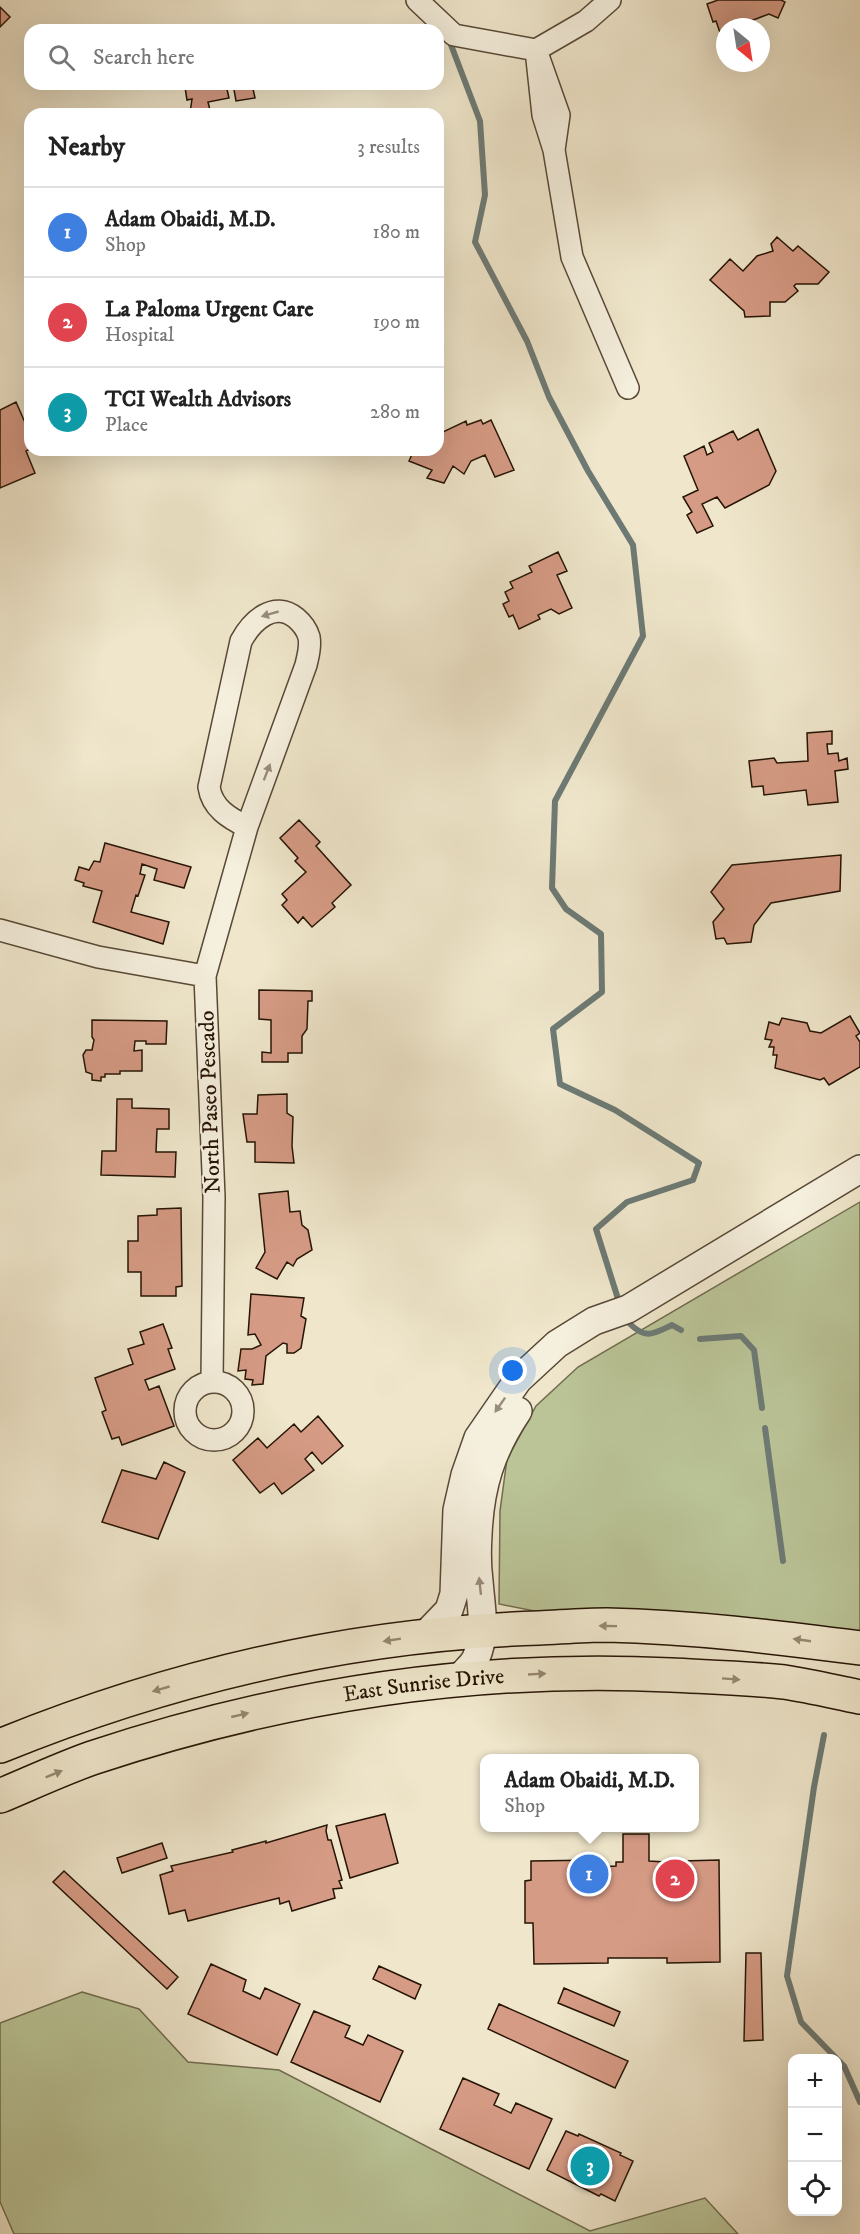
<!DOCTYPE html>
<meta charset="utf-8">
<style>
:root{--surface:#fff;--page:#f6f6f6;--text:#222;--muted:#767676;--line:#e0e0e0;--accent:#1a73e8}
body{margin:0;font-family:"IM FELL DW Pica",serif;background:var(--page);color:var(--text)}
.controls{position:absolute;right:18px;bottom:18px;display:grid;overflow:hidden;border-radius:12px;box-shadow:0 6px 24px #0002}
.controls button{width:54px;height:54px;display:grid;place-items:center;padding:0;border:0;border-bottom:2px solid var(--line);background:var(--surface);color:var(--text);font:30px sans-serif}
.compass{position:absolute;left:716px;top:18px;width:54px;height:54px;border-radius:50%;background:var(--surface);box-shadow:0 6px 24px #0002;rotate:150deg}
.you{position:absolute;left:513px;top:1371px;width:21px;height:21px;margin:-15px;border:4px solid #fff;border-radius:50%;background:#1a73e8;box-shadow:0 0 0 9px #1a73e833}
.badge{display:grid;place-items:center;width:39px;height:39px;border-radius:50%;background:var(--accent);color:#fff;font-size:20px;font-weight:700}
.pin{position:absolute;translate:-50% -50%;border:3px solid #fff;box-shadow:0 2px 6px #0006}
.popup{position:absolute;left:480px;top:1754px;width:219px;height:78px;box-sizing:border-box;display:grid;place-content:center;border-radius:12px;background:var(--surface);filter:drop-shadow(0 2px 4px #0005);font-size:20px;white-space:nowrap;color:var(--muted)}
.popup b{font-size:22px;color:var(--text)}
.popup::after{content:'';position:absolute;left:50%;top:100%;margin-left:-12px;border:12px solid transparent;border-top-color:var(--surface)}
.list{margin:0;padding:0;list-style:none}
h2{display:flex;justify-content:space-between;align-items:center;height:78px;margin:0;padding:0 24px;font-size:26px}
h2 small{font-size:20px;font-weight:400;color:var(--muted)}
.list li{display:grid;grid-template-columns:39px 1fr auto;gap:18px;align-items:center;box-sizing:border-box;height:90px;padding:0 24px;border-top:2px solid var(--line)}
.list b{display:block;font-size:22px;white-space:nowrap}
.list p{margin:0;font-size:20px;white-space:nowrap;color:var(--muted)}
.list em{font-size:20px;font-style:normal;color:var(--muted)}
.icon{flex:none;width:33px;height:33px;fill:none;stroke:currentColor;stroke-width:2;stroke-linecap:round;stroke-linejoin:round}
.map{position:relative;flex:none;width:860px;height:2234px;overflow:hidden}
.search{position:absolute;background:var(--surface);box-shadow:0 6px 24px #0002;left:24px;top:24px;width:420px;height:66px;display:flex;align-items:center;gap:15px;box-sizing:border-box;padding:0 21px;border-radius:18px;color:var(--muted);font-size:22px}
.panel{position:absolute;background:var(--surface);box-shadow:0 6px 24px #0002;left:24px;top:108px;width:420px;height:348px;border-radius:18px}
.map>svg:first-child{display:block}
.green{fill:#bac497;stroke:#706c4e;stroke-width:1.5}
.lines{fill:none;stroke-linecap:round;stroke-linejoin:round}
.stream{stroke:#6d7a74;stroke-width:6}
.building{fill:#d69b85;stroke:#261405;stroke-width:1.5}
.minor-casing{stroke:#584836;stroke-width:24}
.tertiary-casing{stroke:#584836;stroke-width:30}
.primary-casing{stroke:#261405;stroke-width:36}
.minor{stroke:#f5efdd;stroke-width:21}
.tertiary{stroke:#f5efdd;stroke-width:27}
.primary{stroke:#efe6cb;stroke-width:33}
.oneway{fill:#988c7c}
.oneway2{fill:#958872}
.labels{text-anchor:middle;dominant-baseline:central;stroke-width:4.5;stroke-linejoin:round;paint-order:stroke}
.street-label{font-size:22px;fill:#261405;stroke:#f5efdd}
</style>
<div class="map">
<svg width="860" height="2234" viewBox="0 0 860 2234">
<rect width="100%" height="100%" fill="#efe6cb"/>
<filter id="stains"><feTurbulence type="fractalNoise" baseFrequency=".00333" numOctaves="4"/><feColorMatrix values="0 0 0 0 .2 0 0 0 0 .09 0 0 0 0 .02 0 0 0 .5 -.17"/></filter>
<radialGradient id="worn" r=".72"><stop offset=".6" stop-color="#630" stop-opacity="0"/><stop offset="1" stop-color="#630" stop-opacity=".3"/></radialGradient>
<path class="green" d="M860,1202V1648L605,1625L499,1604L500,1511L507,1459L536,1406L578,1367Z
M82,1992L139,2009L188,2062L279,2070L590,2231L705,2198L738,2234H14L0,2202V2023Z"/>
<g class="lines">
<path class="stream" d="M448,37L480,121L485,195L475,242L527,341L549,397L588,471L633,545L643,636L555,801L552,888L566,909L601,934L602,992L553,1029L560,1084L615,1110L699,1163L693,1180L627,1202L596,1229L619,1302
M629,1323C646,1340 653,1334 672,1325L681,1330
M700,1339L741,1336L754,1350L762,1408
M765,1428L783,1561
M824,1735L814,1787L787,1976L801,2022L836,2058
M838,2060L844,2066L860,2102"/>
</g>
<path class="building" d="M718,0H781L785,2L778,18L769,14L735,27H725V47L716,21L713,22L707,4Z
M0,7L10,17L0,27Z
M188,84H230L226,85L229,98L208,102L210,110L190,113L192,99L187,100L185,87L189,86Z
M233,84H252L255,98L236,101Z
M777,237L793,251L798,246L829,272L818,284H796L794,286L798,291L785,302H770V316L745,317L744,311L710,280L730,259L743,271L757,256L773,251L771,244Z
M16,402L30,434V449L26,451L35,473L0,488V410Z
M481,420L483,424L491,420L514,470L495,477L485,455L471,461L464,474L453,466L444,483L427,478L432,470L409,461L414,450H438V431L441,433L466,421L467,425Z
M758,429L776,471L769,485L725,508L717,497L702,504L713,526L697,533L687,515L692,512L683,497L698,490L684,456L704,446L707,455L713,452L709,443L733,431L738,440Z
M558,552L567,571L557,575L572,608L559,614L551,609L538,615L540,619L519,629L513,615L509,617L503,604L509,601L505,592L513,588L510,582L532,572L529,566Z
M832,731V744H827L828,754L838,753L839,761L847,758L848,769L835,771L838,802L808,805L806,790L764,795L763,786L752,787L749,761L774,758L777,763L808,761L807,733Z
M299,820L320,842L316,846L351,885L332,903L335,907L312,927L303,917L298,923L282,905L287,900L282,894L306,872L295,861L298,858L280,838Z
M105,843L191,867L184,888L154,880L157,869L142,864L140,874L145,875L138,896L136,895L131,912L169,922L163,944L93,922L102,891L83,886L84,883L75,880L79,867L89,870L94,861L100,862Z
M841,855L840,891L771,903L754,925L751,942L727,944L724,938L716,939L713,922L724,909L711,892L732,865Z
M259,990L312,991V1001H308L307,1029L302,1036V1053H288V1062H262V1052L271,1053V1020L259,1019Z
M850,1016L860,1033L856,1036L860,1042V1067L829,1085L824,1078L820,1080L775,1068L777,1055H773L774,1047H769L772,1040L765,1039L769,1022L779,1025L782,1018L807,1023L810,1031L821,1033Z
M92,1020L167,1021L166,1044H146V1041H135L134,1051L142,1050V1071H120V1074H105V1077H101V1081L92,1080V1074L86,1072L83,1055L86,1050H92L94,1040L92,1037Z
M287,1094V1113L293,1117L292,1146L294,1163L255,1162V1142H247L243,1114H257L258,1095Z
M117,1099H132V1108L169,1109V1129H157L156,1152H176L175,1177L101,1175L102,1151H116Z
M288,1191L290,1212L300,1211L302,1225L308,1230L312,1250L297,1259L293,1266L287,1262L277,1279L256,1268L265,1252L259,1194Z
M181,1208L182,1286L176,1287V1296H141V1272H128V1241H138V1216L157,1215V1209Z
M251,1294L304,1298L301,1316L306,1319L301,1348L294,1353H287V1344L283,1343L266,1356L263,1384L252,1385L253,1380L245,1379L246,1370L238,1371L241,1349H252L261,1345L255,1334L248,1335Z
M163,1324L172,1348L168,1349L175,1369L145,1380L149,1390L159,1386L174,1426L122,1445L119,1437L112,1439L102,1412L106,1410L95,1378L133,1364L128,1349L144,1344L140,1332Z
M318,1416L343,1446L322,1464L312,1452L305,1459L314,1470L282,1494L274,1483L260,1493L233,1460L258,1438L267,1448L294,1424L301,1432Z
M164,1462L185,1472L158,1539L102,1522L122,1470L156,1479Z
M385,1814L398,1863L350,1878L336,1826Z
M327,1825L326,1831L328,1840H331L342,1880L339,1881L342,1888L333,1889L335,1898L292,1911L289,1901L280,1904L279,1898L188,1921L185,1910L169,1914L160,1875L173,1871L171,1866L233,1852L232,1850L266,1841V1843Z
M623,1834H649V1861L682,1863V1861L719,1860L720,1962L667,1963V1958H608V1963L534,1964L533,1923H525V1881L531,1880V1861L597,1860V1867L616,1866V1862H623Z
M162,1843L167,1858L122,1873L117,1858Z
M64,1871L178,1977L167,1989L53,1882Z
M746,1953H761L763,2040L744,2041Z
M211,1964L246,1980L243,1991L260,1999L265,1988L300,2004L277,2055L188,2014Z
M379,1966L421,1985L415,1999L373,1979Z
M564,1988L620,2012L614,2026L558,2003Z
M499,2004L628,2061L615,2088L488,2029Z
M314,2011L350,2026L345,2037L363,2045L368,2035L403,2051L380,2102L291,2062Z
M463,2078L499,2094L494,2105L511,2113L516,2103L552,2119L529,2169L440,2129Z
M566,2131L578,2136L579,2134L621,2153L620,2155L633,2161L615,2201L601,2194L599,2196L547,2170Z"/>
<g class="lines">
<defs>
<path id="minor" d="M417,0L454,35L536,50L586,21L610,0
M536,50L559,115L554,150L543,115Z
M554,150L572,257L628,388
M0,930L98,957L205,976
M212,1382L214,1197L205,976L247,827L306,665C308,656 311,647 309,637C307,630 302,623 296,618C274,600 252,621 241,641L209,787C212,808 229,818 247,827
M185 1411a29 29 0 1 1 58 0a29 29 0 1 1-58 0Z"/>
<path id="tertiary" d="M425,1635L449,1610L454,1594L457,1510L465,1475L478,1438L518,1380L557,1344L594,1321L628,1309L860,1169
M459,1679C464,1672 473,1665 476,1658C487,1632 481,1608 479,1581C477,1566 477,1550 478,1535C480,1487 491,1451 518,1411"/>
<g id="primary">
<path d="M0,1746C172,1676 352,1634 539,1628C561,1627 584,1625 607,1625C692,1627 776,1637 860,1648"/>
<path id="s1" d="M0,1796C31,1783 61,1769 92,1758C282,1695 472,1665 671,1675C709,1677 747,1678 784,1682C810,1686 835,1692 860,1697"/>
</g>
</defs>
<use href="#minor" class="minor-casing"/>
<use href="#tertiary" class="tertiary-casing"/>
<use href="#primary" class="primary-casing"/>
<use href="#minor" class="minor"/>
<use href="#tertiary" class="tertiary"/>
<use href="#primary" class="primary"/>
</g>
<defs><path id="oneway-solid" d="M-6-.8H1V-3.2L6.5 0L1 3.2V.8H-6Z" transform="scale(1.5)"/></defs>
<g class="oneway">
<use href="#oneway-solid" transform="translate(270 614) rotate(164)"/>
<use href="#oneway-solid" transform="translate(267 772) rotate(-69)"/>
<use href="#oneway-solid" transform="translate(500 1405) rotate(125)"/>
<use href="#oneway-solid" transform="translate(480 1586) rotate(-96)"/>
</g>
<g class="oneway2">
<use href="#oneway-solid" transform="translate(608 1626) rotate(-179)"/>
<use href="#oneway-solid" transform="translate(392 1640) rotate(171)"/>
<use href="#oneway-solid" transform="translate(802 1640) rotate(-172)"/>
<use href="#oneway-solid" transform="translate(537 1674) rotate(-3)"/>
<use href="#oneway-solid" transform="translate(731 1679) rotate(4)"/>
<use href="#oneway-solid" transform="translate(161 1689) rotate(164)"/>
<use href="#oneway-solid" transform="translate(240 1715) rotate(-13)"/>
<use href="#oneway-solid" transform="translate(54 1774) rotate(-22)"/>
</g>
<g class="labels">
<g class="street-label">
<text transform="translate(210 1102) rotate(-92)">North Paseo Pescado</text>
<text stroke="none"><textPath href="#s1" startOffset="440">East Sunrise Drive</textPath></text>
</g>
</g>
<rect width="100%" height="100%" filter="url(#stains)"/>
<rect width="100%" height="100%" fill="url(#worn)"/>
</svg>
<div class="controls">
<button>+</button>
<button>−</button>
<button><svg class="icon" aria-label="locate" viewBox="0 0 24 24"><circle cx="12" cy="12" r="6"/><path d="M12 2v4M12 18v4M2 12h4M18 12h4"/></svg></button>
</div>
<svg class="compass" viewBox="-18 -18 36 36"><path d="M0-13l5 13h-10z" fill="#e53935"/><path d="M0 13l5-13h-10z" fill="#767676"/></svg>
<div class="you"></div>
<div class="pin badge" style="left:589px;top:1874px;background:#3f7fe0">1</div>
<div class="popup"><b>Adam Obaidi, M.D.</b>Shop</div>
<div class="pin badge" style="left:675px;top:1879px;background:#e0444e">2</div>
<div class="pin badge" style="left:590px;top:2166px;background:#0f9aa8">3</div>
<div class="search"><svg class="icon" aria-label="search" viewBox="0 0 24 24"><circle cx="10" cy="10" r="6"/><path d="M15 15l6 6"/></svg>Search here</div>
<section class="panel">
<h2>Nearby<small>3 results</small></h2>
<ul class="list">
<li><span class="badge" style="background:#3f7fe0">1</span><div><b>Adam Obaidi, M.D.</b><p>Shop</p></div><em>180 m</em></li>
<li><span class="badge" style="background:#e0444e">2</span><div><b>La Paloma Urgent Care</b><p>Hospital</p></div><em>190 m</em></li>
<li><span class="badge" style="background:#0f9aa8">3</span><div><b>TCI Wealth Advisors</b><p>Place</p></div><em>280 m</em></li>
</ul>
</section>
</div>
